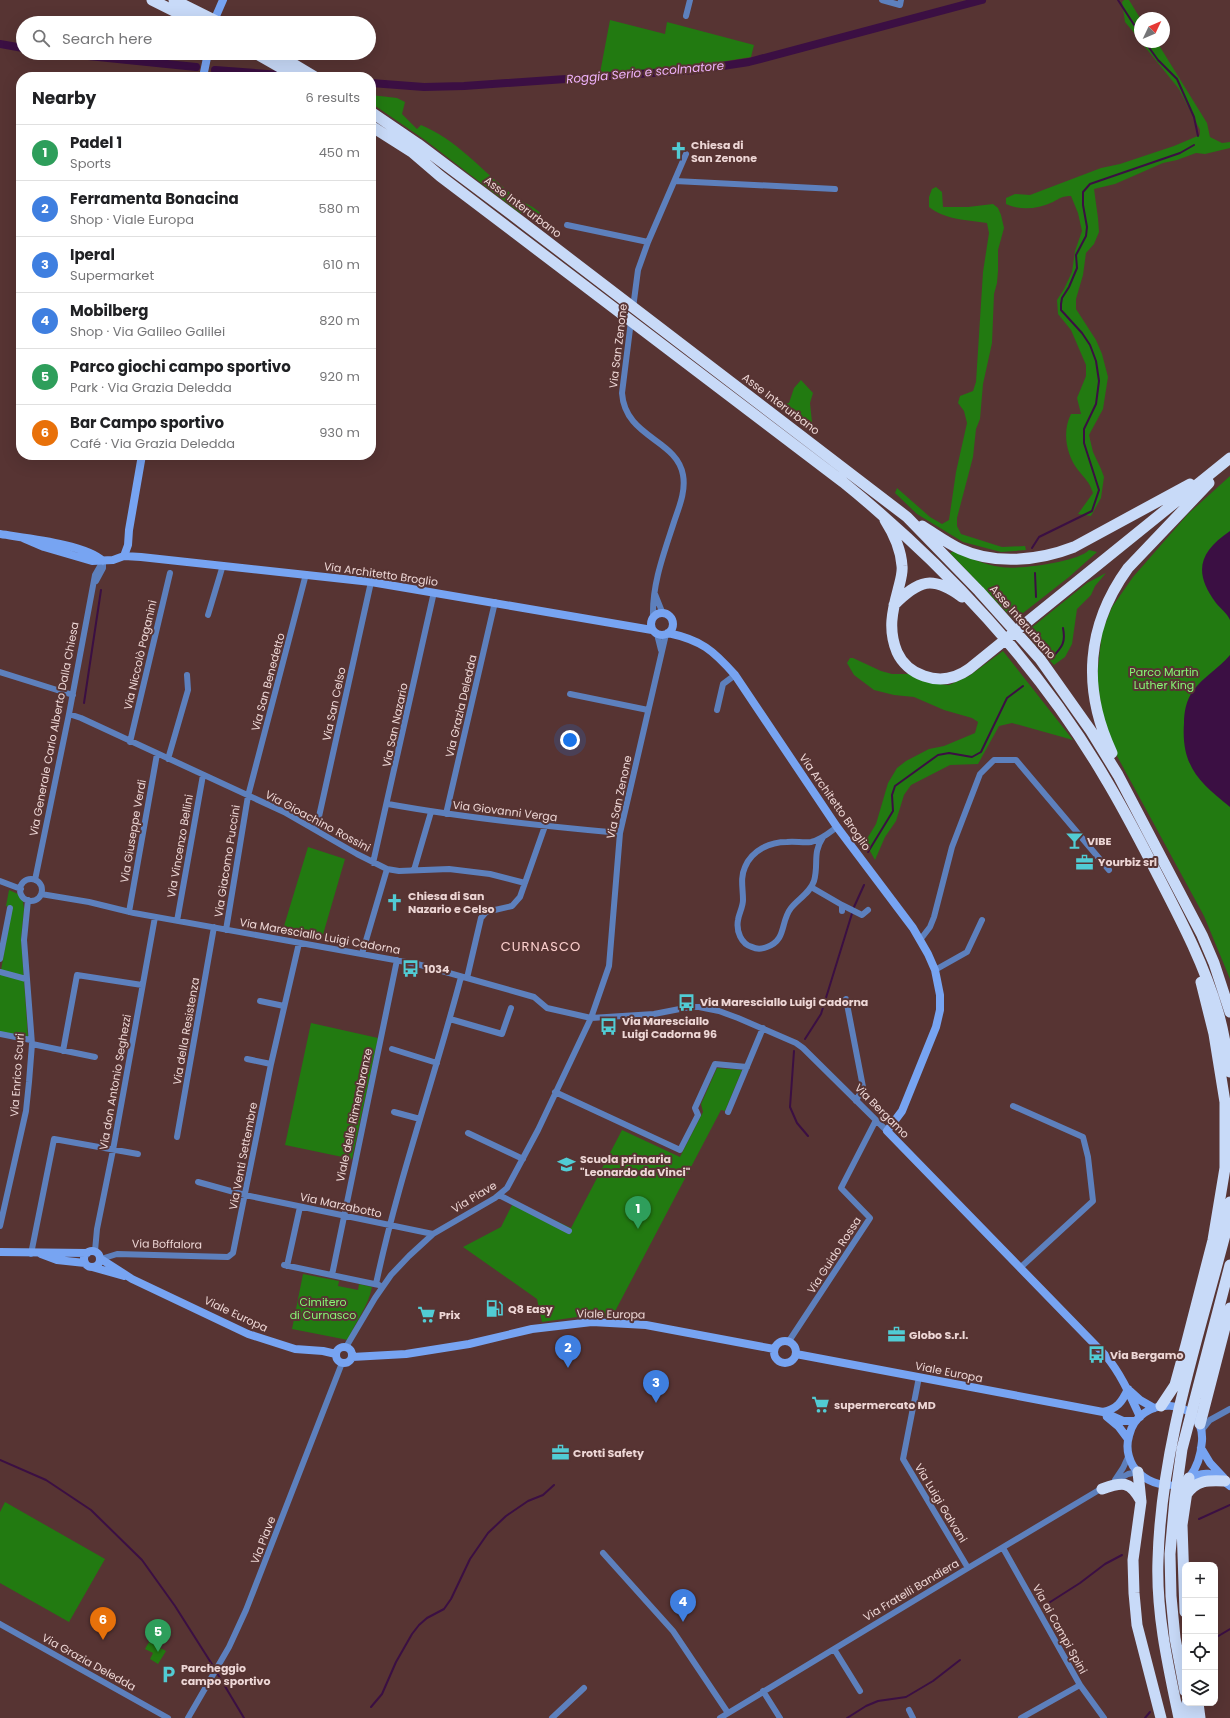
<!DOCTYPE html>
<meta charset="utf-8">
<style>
:root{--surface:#fff;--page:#f2f2f2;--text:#202124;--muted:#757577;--line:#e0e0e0;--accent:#7c3aed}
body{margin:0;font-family:Poppins,sans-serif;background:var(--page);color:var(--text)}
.controls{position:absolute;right:12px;bottom:12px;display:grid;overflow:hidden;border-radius:8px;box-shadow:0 4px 16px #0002}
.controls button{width:36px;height:36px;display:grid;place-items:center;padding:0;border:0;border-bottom:1px solid var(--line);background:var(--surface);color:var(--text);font:20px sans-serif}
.compass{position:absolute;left:1134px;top:12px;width:36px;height:36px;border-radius:50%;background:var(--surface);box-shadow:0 4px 16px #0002;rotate:46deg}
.you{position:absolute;left:570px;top:740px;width:14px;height:14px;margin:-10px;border:3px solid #fff;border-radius:50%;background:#1a73e8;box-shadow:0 0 0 6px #1a73e833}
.badge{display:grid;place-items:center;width:26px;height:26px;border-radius:50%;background:var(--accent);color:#fff;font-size:13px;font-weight:700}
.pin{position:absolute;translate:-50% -33px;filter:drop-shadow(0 1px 2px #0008)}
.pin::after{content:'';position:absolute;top:21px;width:14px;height:12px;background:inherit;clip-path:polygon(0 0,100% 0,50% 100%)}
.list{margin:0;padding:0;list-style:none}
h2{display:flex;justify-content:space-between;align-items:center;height:52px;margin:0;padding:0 16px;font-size:17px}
h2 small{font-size:13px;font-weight:400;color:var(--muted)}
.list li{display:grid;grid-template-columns:26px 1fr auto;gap:12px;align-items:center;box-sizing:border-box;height:56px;padding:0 16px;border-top:1px solid var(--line)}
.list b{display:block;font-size:15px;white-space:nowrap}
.list p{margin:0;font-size:13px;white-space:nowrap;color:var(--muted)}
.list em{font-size:13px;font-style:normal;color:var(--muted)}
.icon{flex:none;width:22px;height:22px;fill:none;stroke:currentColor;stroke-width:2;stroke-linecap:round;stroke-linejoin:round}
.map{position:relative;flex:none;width:1230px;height:1718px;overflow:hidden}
.search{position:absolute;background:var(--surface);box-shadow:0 4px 16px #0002;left:16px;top:16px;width:360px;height:44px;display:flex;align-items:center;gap:10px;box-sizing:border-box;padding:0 14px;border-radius:22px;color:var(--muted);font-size:15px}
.panel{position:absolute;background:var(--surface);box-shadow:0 4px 16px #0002;left:16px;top:72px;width:360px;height:388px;border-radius:16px}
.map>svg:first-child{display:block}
.green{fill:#227a11}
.water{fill:#3b0f43}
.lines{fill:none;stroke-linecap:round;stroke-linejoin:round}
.stream{stroke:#3b0f43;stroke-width:2}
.canal{stroke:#3b0f43;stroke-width:8}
.street{stroke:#5d80bd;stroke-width:6}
.secondary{stroke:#77a4f2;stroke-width:8}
.highway{stroke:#c8daf8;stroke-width:11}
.labels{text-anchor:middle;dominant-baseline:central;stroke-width:4;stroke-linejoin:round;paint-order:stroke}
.poi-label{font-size:11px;font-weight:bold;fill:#edd6d5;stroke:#573433;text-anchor:start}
.street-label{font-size:11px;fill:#edd6d5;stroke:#573433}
.park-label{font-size:11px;fill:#87f875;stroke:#573433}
.water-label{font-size:12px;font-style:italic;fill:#efb2fb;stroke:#573433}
.quarter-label{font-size:13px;letter-spacing:1px;fill:#fdd0ce;stroke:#573433}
</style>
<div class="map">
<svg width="1230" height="1718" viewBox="0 0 1230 1718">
<rect width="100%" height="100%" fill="#573433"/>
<path class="green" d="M1124,0H1129L1140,18V40L1125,22L1122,2Z
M610,20L665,34L667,22L754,45L751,57L695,66L600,73Z
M1141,42H1157L1207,123L1210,137L1222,143L1230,142V148L1205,154L1196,153L1177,160L1163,163L1115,184L1094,189L1098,218L1099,232L1094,244L1086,253L1083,275L1076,299V309L1096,340L1102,354L1108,377L1103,409L1089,435L1093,452L1101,469L1104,477L1101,498L1091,516L1078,514L1093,493C1089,481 1085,479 1078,470C1066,455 1062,431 1071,414H1081L1077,398L1086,376V365L1071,330L1058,314L1057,300L1064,289L1072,272L1075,251L1082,231L1078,213L1071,196C1063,196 1060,198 1053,202C1037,209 1021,211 1006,204V198L1015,194L1030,195L1101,168L1120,164L1174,146L1200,135V130L1179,89Z
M371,95L397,98L405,102L402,114L417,129L421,125C460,141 485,175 518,199C527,205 534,206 541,214L520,213L425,140L371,103Z
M936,187L942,192L943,207H968L993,204L998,208L1001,215L1004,228L998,250V271L997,283L994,294L992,343L983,384L980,419L976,429L973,457L957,518V526L961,534L1002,547L1025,546L1026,550L1001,552L963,542L917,514L895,493L897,488L930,517L942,524L949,520L956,472L967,423L964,411L958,403L960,396L973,391L976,382L983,272L989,233L987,223C968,220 945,220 929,207V197L932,189Z
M801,380L813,393L810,403L813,432L807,430L779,405L789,403L794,388Z
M1230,476V979L1204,916L1111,745L1102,712L1097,677L1102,632L1112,607L1133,577L1188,514Z
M1089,550L1097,552L1069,577L1014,620L950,553L954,551C969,557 984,565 1001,567C1018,570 1078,562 1089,550Z
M1106,573L1095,586L1091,595L1077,609L1072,644L1065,657L1054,665L1025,633L1087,583Z
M1003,651L1073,740L1012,723L999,726L978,764L950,765L911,785L904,795L896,821L885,837L875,860L865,842L876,824L888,783L897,768L906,761L929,749L944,746L975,733L978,722L972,718L944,710L914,697L894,695L874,690L854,675L847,663L850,658H853L881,671L892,674H912L939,684L949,685L969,676Z
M308,847L345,859L322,938L284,926Z
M9,890L18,894L23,901L24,909L21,938L28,1037L0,1032V976L12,908L6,906Z
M311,1023L378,1038L352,1159L285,1145Z
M717,1068L742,1070L725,1111L721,1110L612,1317H577L542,1322L537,1299L463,1247L501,1227L514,1201L571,1228L622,1130L680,1157L703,1112L701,1104Z
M303,1274L339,1281L338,1286L358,1290L359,1284L372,1287C368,1308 355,1321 348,1340L292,1329Z
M5,1502L105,1559L69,1622L0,1583V1512Z
M149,1642L166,1651L158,1664L150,1659L153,1653L145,1649Z"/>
<path class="water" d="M1230,531V620C1227,613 1221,609 1216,603C1193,572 1199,552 1230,531Z
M1230,655V807C1199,782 1181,766 1184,723C1184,713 1186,700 1193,691C1203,677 1219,668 1230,655Z"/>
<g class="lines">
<path class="stream" d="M1118,0L1140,34
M1145,42L1158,60L1177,79L1194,117L1198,136
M1032,548L1039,537L1092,511L1099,490L1084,443V429L1096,404L1099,381L1096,361L1090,345L1082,333L1061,310V304L1062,298L1069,287L1077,268L1076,255L1086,236L1087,227L1083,205V192L1090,184L1180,153L1194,145
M1035,573L1036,597
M1052,658C1062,647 1066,643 1063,628
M84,703L101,590
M868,852L893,811L892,795L895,786L938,755L949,753L972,757L981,752L1007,698L1023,686
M805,1039L821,1014L854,907L864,885
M794,1051L790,1107L797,1123L808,1136
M0,1460L46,1480L91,1510L142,1560L175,1606L215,1669
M1199,1519L1230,1505
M1044,1606L1080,1583L1105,1564L1122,1555
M1215,1638L1230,1629
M217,1673L244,1718
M371,1707L382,1694L396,1662L412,1634L419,1625L427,1618L444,1609L451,1599L470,1559L488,1533L506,1516L528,1501L543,1495L554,1485
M847,1718L866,1706L878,1701L906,1697L933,1681L960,1660
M1145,1718L1150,1712"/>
<path class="canal" d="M0,44L23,48
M59,53L196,67
M215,70L294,76
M371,83L424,87L464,86L696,70L749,62L982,0"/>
<path class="street" d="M882,0L900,5L901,0
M686,16L690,0
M675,181L835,189
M567,225L648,242
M633,308L638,270L648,242L686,154
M631,321L622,393C625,438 677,439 683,475C686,491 679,507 674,522C664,553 652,584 653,617
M96,581L103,568V561
M655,594L663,614
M208,615L223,565
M657,634L661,650
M0,672L73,695
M570,694L648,710
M717,710L723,684L735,675
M69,714L81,718L284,812L357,854L387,869L399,871L449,869L490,874L525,883
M130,742L170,573
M168,759L188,690L187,675
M388,804C465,818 542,826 620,833
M446,814L495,602
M316,830L371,582
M823,837C812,854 819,863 814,881C810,893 798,899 791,908C780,922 787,940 767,947C762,949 756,949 752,947C741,944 736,931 738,920C739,913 743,907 743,900C743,888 740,878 745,867C752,850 770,842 787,842C795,841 803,843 811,842C821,840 829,833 837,827
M373,863L434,592
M414,870L431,812
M20 890a11 11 0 1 1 22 0a11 11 0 1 1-22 0Z
M35,880L69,714L95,575L103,561
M0,881L21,889
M811,887L842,905V911
M41,894L89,902L134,913L417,964L534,997L547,1008L591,1018L654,1014L690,1007H699L719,1011L738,1018L796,1043L803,1048L887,1131
M842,905L862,915L868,910
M129,912L157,754
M177,921L203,775
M226,930L248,796L306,574
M920,940L930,927L934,917L952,847L980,774L994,760H1016L1109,870
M362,954L387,869
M0,959L10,908
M935,970L967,952L982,920
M0,972L26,979
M467,978L481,918L486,912L512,906L520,897L545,826
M846,999L863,1087L856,1101
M260,1001L284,1006
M450,1019L502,1034L511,1008
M0,1034L31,1040
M32,1044L95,1057
M392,1049L437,1063
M63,1051L77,975L142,985
M247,1059L271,1064
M555,1092L680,1150L698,1115L695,1108L715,1064L747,1067
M1013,1106L1083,1137L1088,1157L1093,1201L1021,1267
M394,1112L420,1119
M728,1112L763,1028
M468,1133L523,1159
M177,1137L214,927
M198,1182L245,1195L433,1234
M499,1195L569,1231
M0,1226L26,1111L29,1082L32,1044L24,940L28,900
M95,1251L97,1229L113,1150L155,917
M31,1254L54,1139L138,1154
M101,1259L117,1254L228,1257L233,1253L271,1064L299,943
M284,1265L379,1285
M287,1266L300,1207
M332,1275L397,960
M376,1284C398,1180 434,1080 461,977
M789,1341L870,1218L841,1188L876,1120
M346,1347L375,1298L391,1275L409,1256L433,1234L495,1198L507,1188L538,1130L591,1018L609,966L620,833L666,634
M919,1377L903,1459L968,1568
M1202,1430L1210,1420L1230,1409
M1115,1480L1123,1468L1129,1455
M1112,1483L1128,1474L1138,1472
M1003,1548L1080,1685L1104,1718
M603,1553L673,1631L728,1713
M0,1624L168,1718
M834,1649L860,1691
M763,1691L780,1718
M909,1710L913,1718
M188,1718L229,1647L246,1610L342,1363
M552,1718L584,1688
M720,1718L968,1568L1104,1487
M1021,1718L1080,1685"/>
<path class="secondary" d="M213,23L223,0
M203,77L208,53
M0,534C24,538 86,544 103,561
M23,538L44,547L92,561L113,560L124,556L141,557L371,582L652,630
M124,556L128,545L129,530L142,455
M651 624a11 11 0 1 1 22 0a11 11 0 1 1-22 0Z
M668,633C701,640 713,650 735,675L837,827L913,928L928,954L935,970L940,995V1010L936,1027L902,1111L887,1131L1106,1356C1121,1374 1130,1395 1140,1417
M84 1259a8 8 0 1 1 16 0a8 8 0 1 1-16 0Z
M0,1252L87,1253
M41,1254L57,1260L85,1263
M101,1259L132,1279L248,1334L295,1349L323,1351L336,1354
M92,1267L124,1276
M774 1352a11 11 0 1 1 22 0a11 11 0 1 1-22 0Z
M336 1355a8 8 0 1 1 16 0a8 8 0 1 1-16 0Z
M796,1354L1103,1412L1123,1421H1135
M352,1357L406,1354L469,1344L532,1329L592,1322L646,1325L774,1349
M1130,1391L1140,1400L1154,1408
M1103,1412C1117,1409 1122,1402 1128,1389
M1107,1417L1119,1427L1128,1439
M1201,1448L1210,1463L1224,1478
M1184,1481C1204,1470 1213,1471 1230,1486
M1169,1485C1155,1485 1141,1478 1133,1466C1128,1457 1126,1446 1129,1436C1138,1394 1205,1396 1202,1441C1201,1455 1197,1468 1189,1478"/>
<path class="highway" d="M152,0L198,23
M174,0L220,23
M255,53L297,77
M275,53L315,77
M371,112L418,144L523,223L907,517L979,591L1040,659L1091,731L1118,775L1202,935L1214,963L1230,1012
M371,126L412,152L440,176L843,482C944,564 1039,665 1105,778C1122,806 1137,835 1152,864C1176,911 1203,960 1218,1012C1224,1032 1227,1052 1230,1072
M885,520C894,534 901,550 902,566C903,573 900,582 898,590C892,612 888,630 897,652C902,663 912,672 924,676C941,682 955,679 969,669L1230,458
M922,526C935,534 947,543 960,549C995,565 1038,561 1074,547L1190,484
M894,605C919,580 932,575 962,597
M1112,753C1082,689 1086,626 1128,568L1209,483
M1161,1406L1175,1385L1186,1345L1213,1240L1225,1168V1102L1214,1034L1201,982
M1200,1424L1230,1308
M1138,1472L1141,1502L1133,1560L1134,1593L1137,1625L1161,1718
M1102,1489C1122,1482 1130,1480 1141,1501
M1186,1495C1196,1480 1208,1480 1225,1481
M1185,1612L1182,1525L1189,1478
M1185,1691L1175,1638L1171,1596L1170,1554L1175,1499L1182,1449L1230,1265
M1187,1703L1190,1718
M1198,1703L1200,1718
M1179,1718C1168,1666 1156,1613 1158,1560C1161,1448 1197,1342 1225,1235L1230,1202"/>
</g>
<defs>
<symbol id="church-bare" viewBox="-9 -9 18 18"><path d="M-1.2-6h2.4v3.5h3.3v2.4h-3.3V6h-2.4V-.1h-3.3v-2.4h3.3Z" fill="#51ccd4" stroke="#573433" stroke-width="2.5" paint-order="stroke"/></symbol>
<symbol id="bar-bare" viewBox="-9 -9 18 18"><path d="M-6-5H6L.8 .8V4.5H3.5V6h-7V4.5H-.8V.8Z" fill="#51ccd4" stroke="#573433" stroke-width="2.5" paint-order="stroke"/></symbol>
<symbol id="office-bare" viewBox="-9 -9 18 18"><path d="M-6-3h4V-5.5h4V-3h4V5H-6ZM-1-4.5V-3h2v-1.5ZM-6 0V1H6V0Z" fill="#51ccd4" stroke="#573433" stroke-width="2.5" paint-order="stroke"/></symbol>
<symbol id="bus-bare" viewBox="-9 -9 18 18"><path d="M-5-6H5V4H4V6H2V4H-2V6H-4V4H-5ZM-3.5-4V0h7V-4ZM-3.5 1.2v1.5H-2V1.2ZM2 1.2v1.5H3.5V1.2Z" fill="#51ccd4" stroke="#573433" stroke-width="2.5" paint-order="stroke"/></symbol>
<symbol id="school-bare" viewBox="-9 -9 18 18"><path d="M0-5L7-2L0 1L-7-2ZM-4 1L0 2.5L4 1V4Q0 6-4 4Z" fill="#51ccd4" stroke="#573433" stroke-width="2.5" paint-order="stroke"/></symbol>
<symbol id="fuel-bare" viewBox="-9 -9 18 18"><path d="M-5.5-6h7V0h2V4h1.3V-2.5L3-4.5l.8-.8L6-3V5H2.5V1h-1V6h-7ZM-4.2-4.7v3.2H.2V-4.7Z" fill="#51ccd4" stroke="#573433" stroke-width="2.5" paint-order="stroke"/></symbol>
<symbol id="supermarket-bare" viewBox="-9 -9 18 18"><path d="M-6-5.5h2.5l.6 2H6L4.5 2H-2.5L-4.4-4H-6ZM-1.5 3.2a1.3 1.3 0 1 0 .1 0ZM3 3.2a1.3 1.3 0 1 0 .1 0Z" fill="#51ccd4" stroke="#573433" stroke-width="2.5" paint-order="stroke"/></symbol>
<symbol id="parking-bare" viewBox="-9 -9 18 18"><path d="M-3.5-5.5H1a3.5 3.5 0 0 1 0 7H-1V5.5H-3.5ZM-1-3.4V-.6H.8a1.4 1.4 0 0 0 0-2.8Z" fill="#51ccd4" stroke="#573433" stroke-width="2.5" paint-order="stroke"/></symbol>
</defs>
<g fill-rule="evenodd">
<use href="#church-bare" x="666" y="138" width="25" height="25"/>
<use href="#bar-bare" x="1062" y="828" width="25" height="25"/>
<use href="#office-bare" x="1072" y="850" width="25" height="25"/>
<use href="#church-bare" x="382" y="890" width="25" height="25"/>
<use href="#bus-bare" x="398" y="956" width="25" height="25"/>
<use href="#bus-bare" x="674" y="990" width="25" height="25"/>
<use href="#bus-bare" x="596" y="1014" width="25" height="25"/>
<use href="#school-bare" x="554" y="1152" width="25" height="25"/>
<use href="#fuel-bare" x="482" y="1296" width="25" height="25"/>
<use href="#supermarket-bare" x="414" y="1302" width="25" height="25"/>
<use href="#office-bare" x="884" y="1322" width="25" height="25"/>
<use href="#bus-bare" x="1084" y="1342" width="25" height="25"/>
<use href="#supermarket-bare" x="808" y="1392" width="25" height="25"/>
<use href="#office-bare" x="548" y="1440" width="25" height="25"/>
<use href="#parking-bare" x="156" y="1662" width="25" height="25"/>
</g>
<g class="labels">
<g class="poi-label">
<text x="691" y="145">Chiesa di<tspan x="691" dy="13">San Zenone</tspan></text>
<text x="1087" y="841">VIBE</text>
<text x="1098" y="862">Yourbiz srl</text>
<text x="408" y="896">Chiesa di San<tspan x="408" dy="13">Nazario e Celso</tspan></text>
<text x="424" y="969">1034</text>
<text x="700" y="1002">Via Maresciallo Luigi Cadorna</text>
<text x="622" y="1021">Via Maresciallo<tspan x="622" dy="13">Luigi Cadorna 96</tspan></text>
<text x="580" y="1159">Scuola primaria<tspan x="580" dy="13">"Leonardo da Vinci"</tspan></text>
<text x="508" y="1309">Q8 Easy</text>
<text x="439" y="1315">Prix</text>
<text x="909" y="1335">Globo S.r.l.</text>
<text x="1110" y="1355">Via Bergamo</text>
<text x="834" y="1405">supermercato MD</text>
<text x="573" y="1453">Crotti Safety</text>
<text x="181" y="1668">Parcheggio<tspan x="181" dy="13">campo sportivo</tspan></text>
</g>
<g class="street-label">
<text transform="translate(523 207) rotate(37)">Asse Interurbano</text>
<text transform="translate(618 346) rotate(-83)">Via San Zenone</text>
<text transform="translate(781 404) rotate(37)">Asse Interurbano</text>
<text transform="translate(381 574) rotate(8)">Via Architetto Broglio</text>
<text transform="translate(1023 622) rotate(49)">Asse Interurbano</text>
<text transform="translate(140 655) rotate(-77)">Via Niccolò Paganini</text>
<text transform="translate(268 682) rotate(-75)">Via San Benedetto</text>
<text transform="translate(334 704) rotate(-78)">Via San Celso</text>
<text transform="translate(461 706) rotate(-77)">Via Grazia Deledda</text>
<text transform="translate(395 725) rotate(-78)">Via San Nazario</text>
<text transform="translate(54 729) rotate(-79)">Via Generale Carlo Alberto Dalla Chiesa</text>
<text transform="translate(619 797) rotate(-78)">Via San Zenone</text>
<text transform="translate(835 802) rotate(55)">Via Architetto Broglio</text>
<text transform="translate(505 811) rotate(7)">Via Giovanni Verga</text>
<text transform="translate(318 821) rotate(28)">Via Gioachino Rossini</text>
<text transform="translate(133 831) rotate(-80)">Via Giuseppe Verdi</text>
<text transform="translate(180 846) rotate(-80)">Via Vincenzo Bellini</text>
<text transform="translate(227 861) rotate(-81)">Via Giacomo Puccini</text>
<text transform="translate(320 936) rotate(10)">Via Maresciallo Luigi Cadorna</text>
<text transform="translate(186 1031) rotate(-80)">Via della Resistenza</text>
<text transform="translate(17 1075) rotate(-86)">Via Enrico Scuri</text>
<text transform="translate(115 1082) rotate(-80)">Via don Antonio Seghezzi</text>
<text transform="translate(882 1111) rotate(45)">Via Bergamo</text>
<text transform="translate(354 1115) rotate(-78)">Viale delle Rimembranze</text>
<text transform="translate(243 1156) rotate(-79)">Via Venti Settembre</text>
<text transform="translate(474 1197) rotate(-31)">Via Piave</text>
<text transform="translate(341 1205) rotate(12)">Via Marzabotto</text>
<text transform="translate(167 1244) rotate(1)">Via Boffalora</text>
<text transform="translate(834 1255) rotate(-57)">Via Guido Rossa</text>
<text transform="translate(236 1314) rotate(25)">Viale Europa</text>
<text transform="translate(611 1314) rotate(1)">Viale Europa</text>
<text transform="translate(949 1372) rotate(11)">Viale Europa</text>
<text transform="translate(941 1503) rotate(59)">Via Luigi Galvani</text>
<text transform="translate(263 1540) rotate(-69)">Via Piave</text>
<text transform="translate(911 1590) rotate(-31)">Via Fratelli Bandiera</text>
<text transform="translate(1060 1629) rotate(61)">Via ai Campi Spini</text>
<text transform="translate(89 1662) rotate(29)">Via Grazia Deledda</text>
</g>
<g class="park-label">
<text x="1164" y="672">Parco Martin<tspan x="1164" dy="13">Luther King</tspan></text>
<text x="323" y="1302">Cimitero<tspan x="323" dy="13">di Curnasco</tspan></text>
</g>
<g class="water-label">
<text transform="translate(645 72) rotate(-5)">Roggia Serio e scolmatore</text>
</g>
<g class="quarter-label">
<text x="541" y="946">CURNASCO</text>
</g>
</g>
</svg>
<div class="controls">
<button>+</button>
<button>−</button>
<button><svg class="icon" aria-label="locate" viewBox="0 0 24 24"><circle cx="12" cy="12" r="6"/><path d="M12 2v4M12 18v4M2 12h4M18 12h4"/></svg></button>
<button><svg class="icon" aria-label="layers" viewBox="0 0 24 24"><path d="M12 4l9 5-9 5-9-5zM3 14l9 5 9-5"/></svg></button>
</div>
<svg class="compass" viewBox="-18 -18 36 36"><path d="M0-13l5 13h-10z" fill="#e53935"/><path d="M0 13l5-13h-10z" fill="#757577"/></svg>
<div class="you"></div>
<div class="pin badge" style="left:638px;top:1229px;background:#2e9e5b">1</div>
<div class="pin badge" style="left:568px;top:1368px;background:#3f7fe0">2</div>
<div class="pin badge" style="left:656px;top:1403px;background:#3f7fe0">3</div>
<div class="pin badge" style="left:683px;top:1622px;background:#3f7fe0">4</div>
<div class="pin badge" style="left:158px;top:1652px;background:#2e9e5b">5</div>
<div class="pin badge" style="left:103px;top:1640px;background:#e8710a">6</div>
<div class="search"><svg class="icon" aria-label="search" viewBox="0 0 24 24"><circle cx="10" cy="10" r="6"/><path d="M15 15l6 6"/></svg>Search here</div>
<section class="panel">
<h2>Nearby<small>6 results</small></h2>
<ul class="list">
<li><span class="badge" style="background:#2e9e5b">1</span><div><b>Padel 1</b><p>Sports</p></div><em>450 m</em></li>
<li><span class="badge" style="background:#3f7fe0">2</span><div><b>Ferramenta Bonacina</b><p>Shop · Viale Europa</p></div><em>580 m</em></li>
<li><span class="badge" style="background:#3f7fe0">3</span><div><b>Iperal</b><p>Supermarket</p></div><em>610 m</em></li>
<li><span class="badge" style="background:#3f7fe0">4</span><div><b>Mobilberg</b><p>Shop · Via Galileo Galilei</p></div><em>820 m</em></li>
<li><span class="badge" style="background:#2e9e5b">5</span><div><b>Parco giochi campo sportivo</b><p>Park · Via Grazia Deledda</p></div><em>920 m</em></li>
<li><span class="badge" style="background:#e8710a">6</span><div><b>Bar Campo sportivo</b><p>Café · Via Grazia Deledda</p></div><em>930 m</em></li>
</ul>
</section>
</div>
